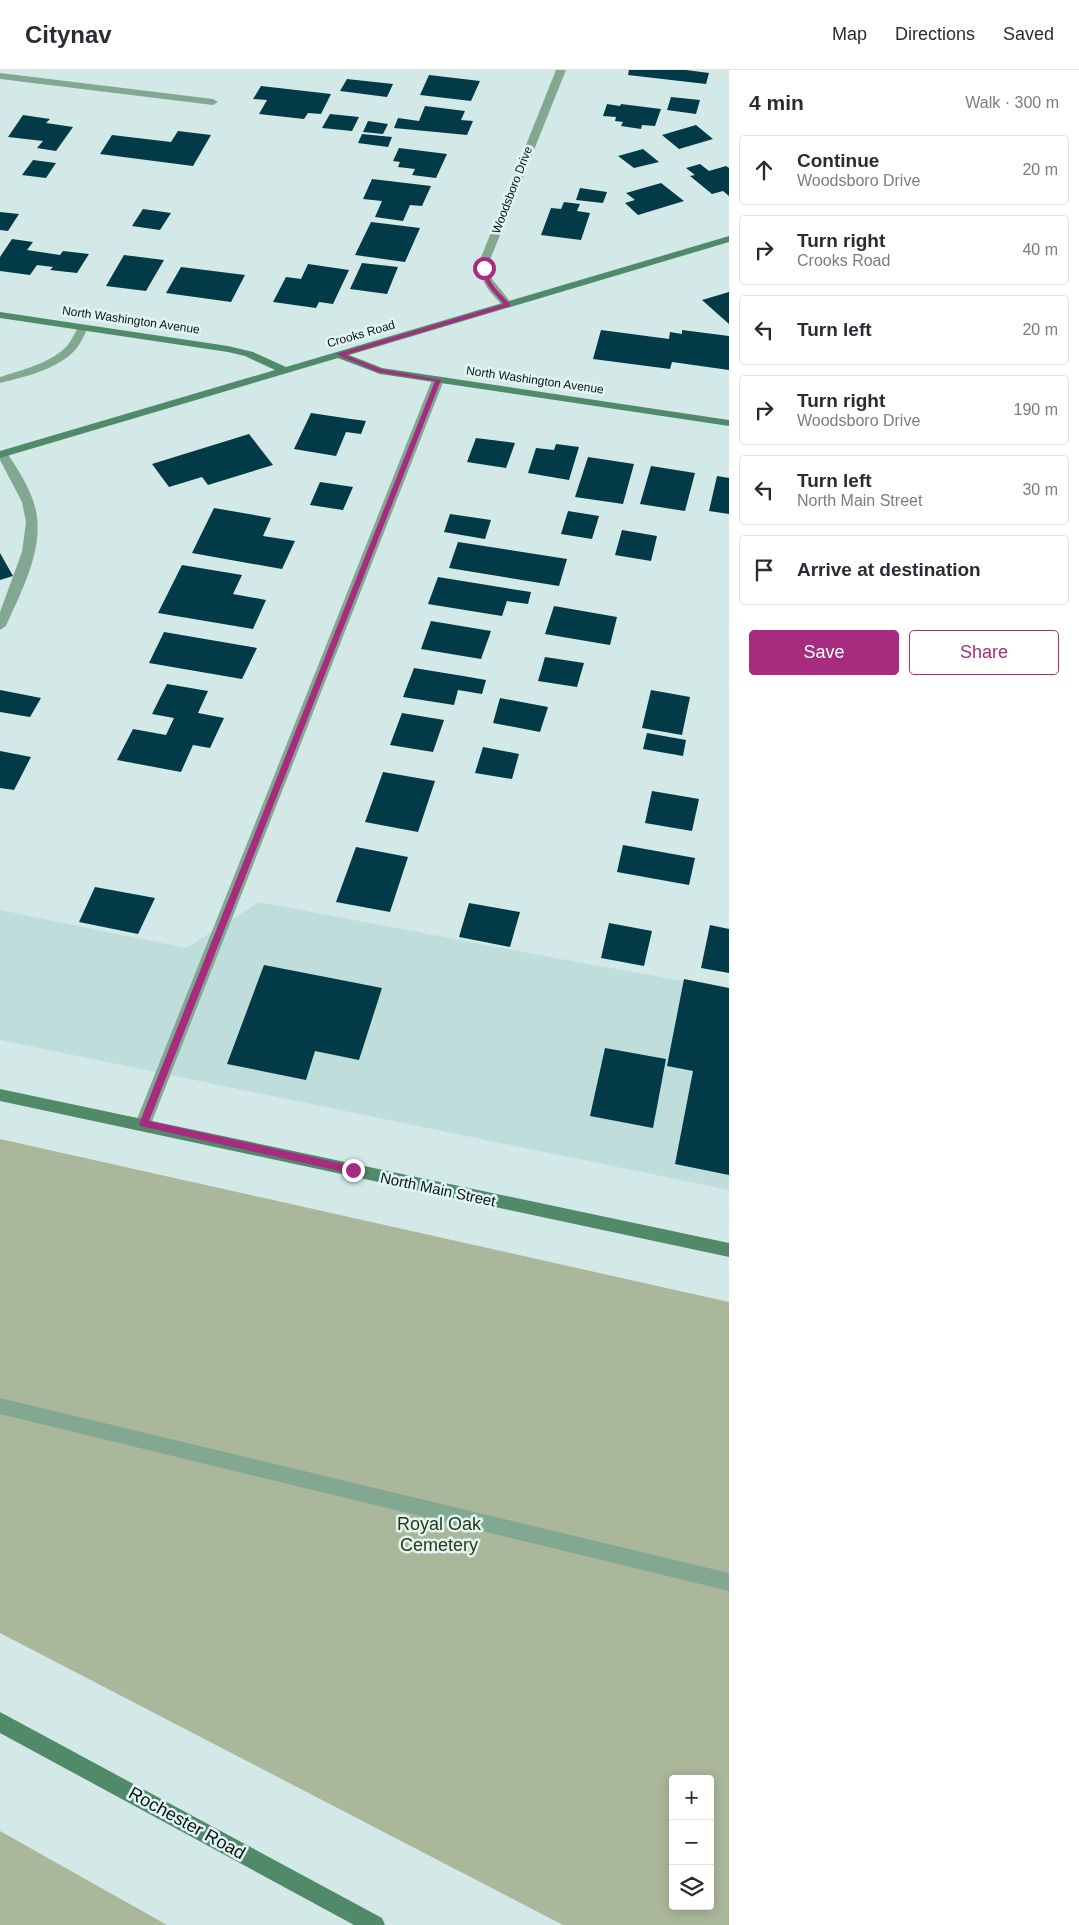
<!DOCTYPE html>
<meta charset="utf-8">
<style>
:root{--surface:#fff;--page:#f2f2f3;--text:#2b2b33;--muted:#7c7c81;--line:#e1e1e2;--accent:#a72c7f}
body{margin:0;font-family:Arial,sans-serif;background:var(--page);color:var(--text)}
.controls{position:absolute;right:15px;bottom:15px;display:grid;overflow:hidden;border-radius:5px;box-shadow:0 2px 12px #0003}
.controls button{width:45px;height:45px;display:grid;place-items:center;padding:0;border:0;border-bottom:1px solid var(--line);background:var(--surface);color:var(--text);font:25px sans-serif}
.stop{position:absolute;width:15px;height:15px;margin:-11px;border:4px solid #a72c7f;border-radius:50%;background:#fff}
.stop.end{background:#a72c7f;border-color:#fff;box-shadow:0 1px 5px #0008}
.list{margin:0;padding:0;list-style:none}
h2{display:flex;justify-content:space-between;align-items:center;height:65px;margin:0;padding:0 20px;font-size:21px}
h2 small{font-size:16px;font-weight:400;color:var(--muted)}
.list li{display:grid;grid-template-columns:32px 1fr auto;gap:15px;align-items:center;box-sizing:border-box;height:70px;margin:0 10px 10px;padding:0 10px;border:1px solid var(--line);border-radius:5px}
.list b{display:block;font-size:19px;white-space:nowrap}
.list p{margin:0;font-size:16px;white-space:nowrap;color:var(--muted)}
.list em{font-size:16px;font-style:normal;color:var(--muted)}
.actions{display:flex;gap:10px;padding:15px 20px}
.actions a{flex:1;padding:11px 0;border:1px solid var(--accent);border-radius:5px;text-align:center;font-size:18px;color:var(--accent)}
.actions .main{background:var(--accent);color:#fff}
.icon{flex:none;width:28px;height:28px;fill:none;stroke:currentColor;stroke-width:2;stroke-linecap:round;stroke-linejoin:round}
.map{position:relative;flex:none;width:729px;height:1855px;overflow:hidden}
header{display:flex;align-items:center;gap:30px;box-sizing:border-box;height:70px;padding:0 25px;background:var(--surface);border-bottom:1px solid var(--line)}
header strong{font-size:24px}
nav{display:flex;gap:28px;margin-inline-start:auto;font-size:18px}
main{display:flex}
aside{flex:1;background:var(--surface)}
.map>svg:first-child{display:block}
.built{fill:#bfdedb}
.green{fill:#abb79b;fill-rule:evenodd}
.building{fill:#033a48}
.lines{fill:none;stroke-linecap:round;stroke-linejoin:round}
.lane{fill:#83a891;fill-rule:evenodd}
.street{fill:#83a891;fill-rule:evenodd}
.secondary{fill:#518a69;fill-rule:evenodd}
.route{fill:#a72c7f}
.labels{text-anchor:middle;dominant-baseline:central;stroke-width:5;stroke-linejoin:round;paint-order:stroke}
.far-street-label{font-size:12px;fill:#0b1212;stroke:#e0f6f4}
.street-label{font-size:15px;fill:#0b1212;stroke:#e0f6f4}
.near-park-label{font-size:18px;fill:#2b3a0d;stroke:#e0f6f4}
.near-street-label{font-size:18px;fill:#0b1212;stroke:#e0f6f4}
</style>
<header>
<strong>Citynav</strong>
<nav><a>Map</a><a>Directions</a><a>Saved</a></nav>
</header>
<main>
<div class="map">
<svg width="729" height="1855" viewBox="0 0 729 1855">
<rect width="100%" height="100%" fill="#d3e9e7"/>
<path class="built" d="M259,832L582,893L729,919V1120L0,970V840L186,878Z"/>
<path class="green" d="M0,1069L729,1232V1855H563L0,1563ZM673,1709H710V1836H673Z
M0,1761L167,1855H0Z"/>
<path class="building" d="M629,0H686L709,3L706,14L628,5Z
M429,5L480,11L471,31L420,25Z
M347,9L393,14L387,27L340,21Z
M261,16L331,24L321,44L308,43L304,49L259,44L267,30L253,29Z
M671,27L700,30L696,44L667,40Z
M607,34L620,36L621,34L661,39L655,56L642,55L641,59L621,56L623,52L615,51L616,47L603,46Z
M425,36L465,41L461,50L473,51L467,65L394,58L398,48L419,51Z
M330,44L359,47L352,61L322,58Z
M23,45L50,49L46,53L73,57L56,81L37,78L43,71L8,67Z
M368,51L388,54L383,64L363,62Z
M696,55L713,69L679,79L662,65Z
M178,61L211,65L193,96L100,84L112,65L171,72Z
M362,64L392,67L388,77L358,73Z
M399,78L447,84L436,108L412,105L415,99L398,97L400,92L393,91Z
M643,79L659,92L634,98L618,86Z
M33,90L56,93L46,108L22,105Z
M700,94L709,101L726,96L729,98V126L723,121L712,124L690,106L695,105L686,98Z
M372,109L431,116L422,136L410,135L403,151L375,147L382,131L363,129Z
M661,113L684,131L638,145L625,133L635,130L626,123Z
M580,118L607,122L603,133L576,130Z
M564,132L580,134L577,141L590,143L581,170L541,165L551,138L561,139Z
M143,139L171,143L160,160L132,156Z
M0,142L19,144L8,161L0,160Z
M371,152L420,158L405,192L355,185Z
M12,169L33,172L27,180L60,185L63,181L89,184L77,203L50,200L53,197L37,195L30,205L0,201V187Z
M124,185L164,190L146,221L106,216Z
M362,193L398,197L387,224L350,219Z
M308,194L349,200L333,234L319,232L316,238L273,232L286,207L301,209Z
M181,197L245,205L231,232L166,223Z
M729,222V254L702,230Z
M601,260L669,269L670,262L682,264V260L729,266V300L672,292L670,299L593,289Z
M311,343L351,349L366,351L361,364L346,362L336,386L294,379Z
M249,364L273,395L208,415L202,407L169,417L152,394Z
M476,368L515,373L506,398L467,392Z
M556,374L579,377L569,410L528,403L536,378L554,380Z
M588,387L634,394L623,434L575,427Z
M651,396L695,403L685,441L640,434Z
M717,406L729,408V444L709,441Z
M320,412L353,417L343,440L310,435Z
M214,438L271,448L263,466L295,471L282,499L192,483Z
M568,441L599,446L592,469L561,464Z
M450,444L491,450L485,469L444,462Z
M622,460L657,466L651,491L615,485Z
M458,472L567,489L559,516L449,498Z
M0,483L13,506L0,510Z
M182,495L242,505L233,524L266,530L253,559L158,543Z
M438,507L511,519L531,522L528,534L507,531L502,546L428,534Z
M554,536L617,547L610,575L545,564Z
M431,551L491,561L481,589L421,579Z
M164,562L257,578L242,609L149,593Z
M545,587L584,593L577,617L538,611Z
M414,598L463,606L486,610L482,624L458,620L454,635L403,627Z
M167,614L208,621L198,643L224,648L210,678L193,675L181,702L117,690L133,659L166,665L174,648L152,644Z
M0,620L41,628L30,647L0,642Z
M651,620L690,627L682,665L642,658Z
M500,628L548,637L540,662L493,653Z
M402,643L444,650L433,682L390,675Z
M647,663L686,670L683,686L643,679Z
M483,677L519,684L512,709L475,703Z
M0,681L31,687L14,720L0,718Z
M383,702L435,711L418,762L365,752Z
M652,721L699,729L692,761L645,753Z
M623,775L695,788L689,815L617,802Z
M356,777L408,787L390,842L336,832Z
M95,817L155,828L138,864L79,852Z
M469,833L520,842L510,877L459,867Z
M609,853L652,861L644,896L601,888Z
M710,855L729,859V903L701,898Z
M264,895L382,918L359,990L315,981L306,1010L227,994Z
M684,909L729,918V1105L675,1094L693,1001L667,996Z
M605,978L666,989L653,1058L590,1046Z"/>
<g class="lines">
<path class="lane" d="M83,255L88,258C84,265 81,273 76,279C59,299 24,307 0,313V307C22,300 51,293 67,276C72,270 75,262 79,256Z
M0,382L7,383C18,399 32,421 36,441C44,480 21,522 6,556L0,560V542L22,482L26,452L22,432L0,390Z
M0,1328L729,1503V1521L0,1344Z"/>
<path class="street" d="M556,0H566L490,190L492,209L513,235L508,238L504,237C491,223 478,211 480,190Z
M0,3L213,29L218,32L213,35L0,9Z
M438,307L444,310L151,1054L149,1059L143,1060L137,1059L135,1054L432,310Z"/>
<path class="secondary" d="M729,166V172L349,285L382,298L729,350V356L380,304L338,288L0,388V381L275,300L245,286L228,282L0,248V242L228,276L253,282L286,297Z
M0,1019L729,1173V1187L0,1031Z
M0,1642L382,1848L385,1855H354L0,1663Z"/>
</g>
<path class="route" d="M484,196L486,198C488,213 500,223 510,234V236L345,285L381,299L441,310L149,1051L353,1096L358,1100L353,1104L140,1056L139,1054L435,311L378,302L336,284L504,234C494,223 483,213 481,198Z"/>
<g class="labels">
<g class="far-street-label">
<text transform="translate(512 120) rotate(-69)">Woodsboro Drive</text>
<text transform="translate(131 250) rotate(8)">North Washington Avenue</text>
<text transform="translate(361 264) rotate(-16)">Crooks Road</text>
<text transform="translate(535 310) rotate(8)">North Washington Avenue</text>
</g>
<g class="street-label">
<text transform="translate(438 1119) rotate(12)">North Main Street</text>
</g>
<g class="near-park-label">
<text x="439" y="1454">Royal Oak<tspan x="439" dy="21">Cemetery</tspan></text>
</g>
<g class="near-street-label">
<text transform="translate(187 1753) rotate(29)">Rochester Road</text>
</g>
</g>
</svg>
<div class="controls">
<button>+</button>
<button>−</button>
<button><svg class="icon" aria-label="layers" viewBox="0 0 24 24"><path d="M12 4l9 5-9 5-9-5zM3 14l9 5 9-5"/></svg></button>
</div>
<div class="stop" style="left:484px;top:198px"></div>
<div class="stop end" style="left:353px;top:1100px"></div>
</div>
<aside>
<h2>4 min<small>Walk · 300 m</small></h2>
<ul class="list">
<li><svg class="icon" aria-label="ahead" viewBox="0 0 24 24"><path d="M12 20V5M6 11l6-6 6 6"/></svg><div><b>Continue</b><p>Woodsboro Drive</p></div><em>20 m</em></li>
<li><svg class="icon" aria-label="right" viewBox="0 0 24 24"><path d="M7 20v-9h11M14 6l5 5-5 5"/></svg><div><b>Turn right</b><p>Crooks Road</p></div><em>40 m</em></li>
<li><svg class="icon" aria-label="left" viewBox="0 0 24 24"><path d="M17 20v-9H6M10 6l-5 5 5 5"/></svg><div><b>Turn left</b></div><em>20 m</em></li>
<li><svg class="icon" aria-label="right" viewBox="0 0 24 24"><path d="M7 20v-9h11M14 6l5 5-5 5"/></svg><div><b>Turn right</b><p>Woodsboro Drive</p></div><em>190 m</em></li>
<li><svg class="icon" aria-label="left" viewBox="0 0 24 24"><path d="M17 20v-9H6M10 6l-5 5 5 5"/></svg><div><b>Turn left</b><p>North Main Street</p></div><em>30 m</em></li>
<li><svg class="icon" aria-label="arrive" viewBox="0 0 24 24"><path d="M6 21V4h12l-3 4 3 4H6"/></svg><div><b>Arrive at destination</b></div></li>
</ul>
<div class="actions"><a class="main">Save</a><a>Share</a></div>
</aside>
</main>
